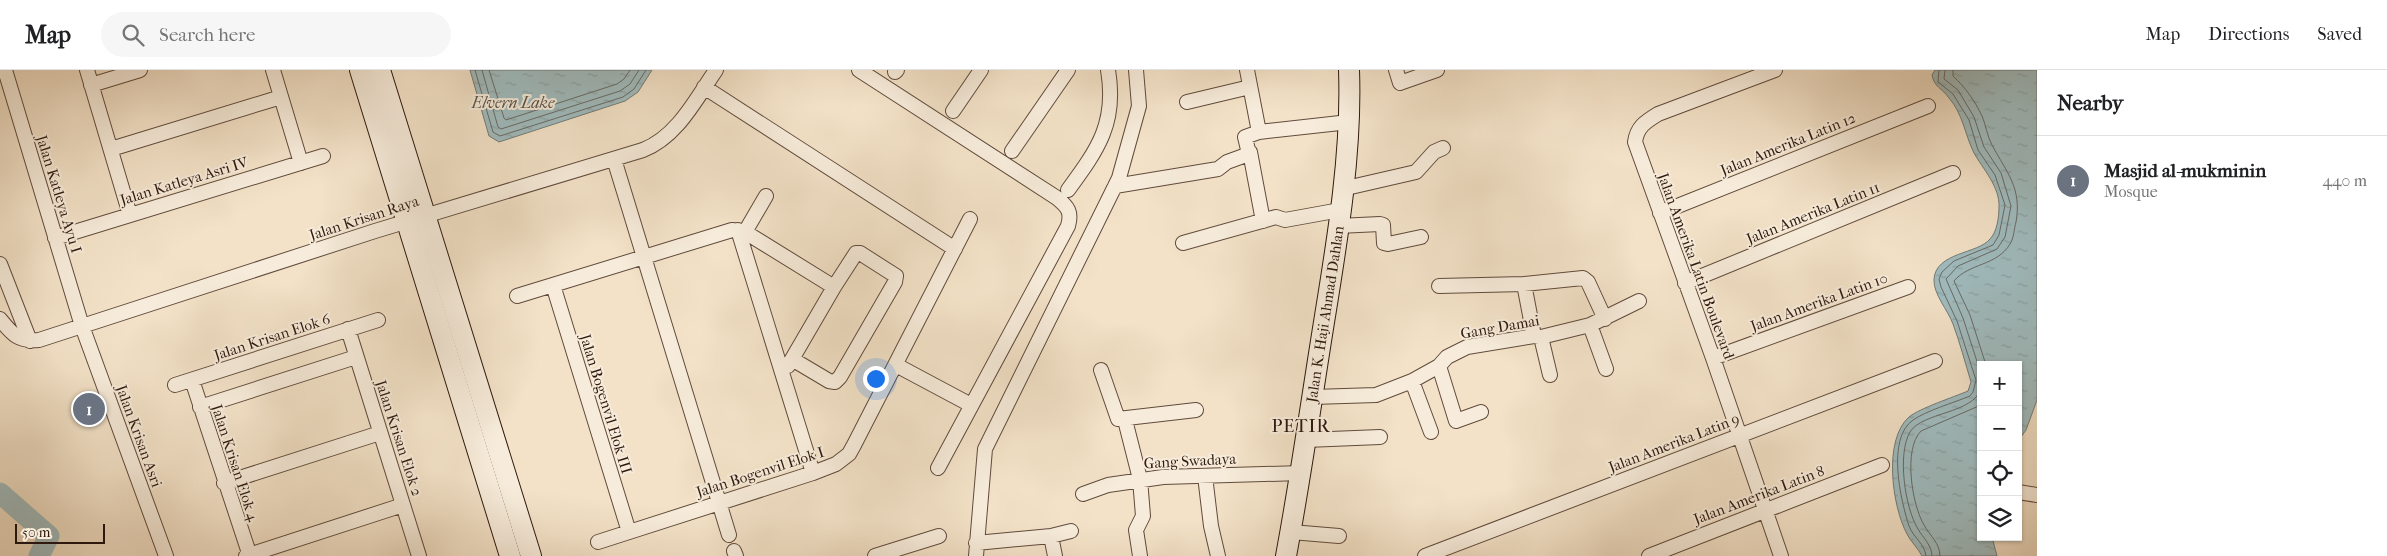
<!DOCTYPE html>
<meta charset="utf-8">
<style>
:root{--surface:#fff;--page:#f6f6f6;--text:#202124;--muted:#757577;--line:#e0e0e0;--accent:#db2777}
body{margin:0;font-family:"IM FELL French Canon",serif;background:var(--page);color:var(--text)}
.controls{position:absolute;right:15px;bottom:15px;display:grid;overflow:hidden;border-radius:0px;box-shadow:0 1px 4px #0004}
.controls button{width:45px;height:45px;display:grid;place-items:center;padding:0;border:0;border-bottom:1px solid var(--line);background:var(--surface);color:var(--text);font:25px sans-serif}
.scale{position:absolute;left:15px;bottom:12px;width:90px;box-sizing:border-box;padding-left:5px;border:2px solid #2f190e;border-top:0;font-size:14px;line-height:18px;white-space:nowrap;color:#2f190e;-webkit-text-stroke:4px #f7ecdb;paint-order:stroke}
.you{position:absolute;left:875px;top:308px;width:18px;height:18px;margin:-12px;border:4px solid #fff;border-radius:50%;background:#1a73e8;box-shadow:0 0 0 8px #1a73e833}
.badge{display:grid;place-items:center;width:32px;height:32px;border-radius:50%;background:var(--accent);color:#fff;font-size:16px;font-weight:700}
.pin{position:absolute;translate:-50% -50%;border:2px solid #fff;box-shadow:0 1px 5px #0006}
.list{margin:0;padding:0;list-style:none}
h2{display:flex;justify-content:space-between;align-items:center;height:65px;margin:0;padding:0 20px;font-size:21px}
h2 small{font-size:16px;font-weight:400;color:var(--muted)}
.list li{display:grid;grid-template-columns:32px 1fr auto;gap:15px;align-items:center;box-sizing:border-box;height:90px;padding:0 20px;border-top:1px solid var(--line)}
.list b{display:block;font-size:19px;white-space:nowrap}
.list p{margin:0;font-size:16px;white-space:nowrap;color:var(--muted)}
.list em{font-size:16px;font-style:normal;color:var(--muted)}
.icon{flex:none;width:28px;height:28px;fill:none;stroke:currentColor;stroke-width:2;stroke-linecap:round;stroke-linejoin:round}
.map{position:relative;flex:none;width:2037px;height:486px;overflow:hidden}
header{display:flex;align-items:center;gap:30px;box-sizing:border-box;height:70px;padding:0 25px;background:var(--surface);border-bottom:1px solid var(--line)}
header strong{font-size:24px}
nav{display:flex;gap:28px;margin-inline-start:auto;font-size:18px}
.search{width:350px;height:45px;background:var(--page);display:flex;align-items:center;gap:12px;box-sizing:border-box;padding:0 18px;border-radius:28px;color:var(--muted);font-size:19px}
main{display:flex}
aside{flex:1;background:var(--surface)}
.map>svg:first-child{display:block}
.water{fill:url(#water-ripples);stroke:#737b78}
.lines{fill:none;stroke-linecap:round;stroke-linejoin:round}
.shore{stroke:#686a66;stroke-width:1}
.river{stroke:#a0bcbf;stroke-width:21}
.street-casing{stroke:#604b3c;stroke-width:16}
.secondary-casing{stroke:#2f190e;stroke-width:22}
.street{stroke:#f7ecdb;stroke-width:14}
.secondary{stroke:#f7ecdb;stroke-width:20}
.labels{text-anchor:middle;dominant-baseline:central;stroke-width:4;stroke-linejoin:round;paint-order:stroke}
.street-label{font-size:15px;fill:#2f190e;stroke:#f7ecdb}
.water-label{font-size:16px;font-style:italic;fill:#57524c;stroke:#f7ecdb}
.quarter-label{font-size:18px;letter-spacing:1px;fill:#2f190e;stroke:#f7ecdb}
</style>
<header>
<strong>Map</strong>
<div class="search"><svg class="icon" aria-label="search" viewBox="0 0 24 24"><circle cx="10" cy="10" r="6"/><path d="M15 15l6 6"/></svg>Search here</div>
<nav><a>Map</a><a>Directions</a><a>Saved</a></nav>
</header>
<main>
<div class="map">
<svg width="2037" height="486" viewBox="0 0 2037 486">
<defs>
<pattern id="water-ripples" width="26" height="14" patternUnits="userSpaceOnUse" patternTransform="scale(1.25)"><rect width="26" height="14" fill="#a0bcbf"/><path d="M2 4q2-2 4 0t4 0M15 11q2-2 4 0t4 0" fill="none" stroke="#8aa1a3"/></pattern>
</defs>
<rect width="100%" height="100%" fill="#f3e2c8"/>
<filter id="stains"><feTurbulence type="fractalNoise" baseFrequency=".004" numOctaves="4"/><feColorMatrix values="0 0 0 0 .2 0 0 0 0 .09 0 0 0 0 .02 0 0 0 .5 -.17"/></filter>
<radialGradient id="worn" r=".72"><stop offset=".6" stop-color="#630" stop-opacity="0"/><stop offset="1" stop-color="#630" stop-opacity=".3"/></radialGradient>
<path class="water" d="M470,0H652L638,22L625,31L499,72L489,66Z
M1935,0H2037V330L2026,360L2018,371V295H1981V467H1992L1997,486H1922C1918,478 1911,472 1907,464C1892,436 1883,370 1909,347C1920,338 1954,327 1968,321L1971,312C1965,292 1960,273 1953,254C1948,240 1933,224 1934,209C1936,182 1978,184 1990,169C1997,162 1999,147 1999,137C2000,117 1983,99 1974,83C1965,65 1963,44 1949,28C1942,18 1934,17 1932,5Z"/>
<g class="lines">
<path class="shore" d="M475,0L493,62L500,66L623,27L634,19L646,0
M482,0L498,57L501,59L620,21L630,14L639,0
M489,0L504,48L506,50L617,14L624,9L630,0
M1945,0L1944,9L1958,20L1974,47L1984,77L2001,103L2011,136L2005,167L1997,179L1958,196L1946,209L1963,248L1981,304
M1953,0V6C1965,17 1975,31 1982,46C1986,55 1987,66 1992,75C2007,103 2022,118 2016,152C2014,159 2014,168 2010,174C1997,196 1969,193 1954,211L1970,245L1986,295
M1926,486C1925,474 1913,467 1909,456C1901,431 1886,369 1913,350C1928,340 1953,333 1970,326L1973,322L1976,310L1957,251L1941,217L1939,209L1942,202L1954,191L1993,175L1999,165L2005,135L1995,105L1978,80L1969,50L1953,24L1938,12L1939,0
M1932,486C1932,475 1923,468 1918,459C1905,438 1897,384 1910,362C1922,342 1973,344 1981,319
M1940,486C1940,473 1930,466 1924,455C1912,435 1903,379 1921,361L1981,335"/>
<path class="river" d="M0,423L49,466L39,486"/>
<defs>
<path id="street" d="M5,0L82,256L166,486
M87,0L130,145
M273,0L301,93
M859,0L1057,128C1068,137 1072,142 1068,156L938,398
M1396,0L1400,13L1437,0
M1775,0L1658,44C1645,52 1637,57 1635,72L1713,288L1781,486
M895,2L897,0
M91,15L140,0
M704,17L955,179
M1187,32L1250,17
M953,41L981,0
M1259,62L1349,52
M111,79L281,27
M1012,81L1068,0
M1250,82L1263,151
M614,89L729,465
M1115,116L1218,99L1227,92L1249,84L1245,67L1259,62L1247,0
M1342,119L1416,102L1434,82L1443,78
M1068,120C1098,79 1117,53 1108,0
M1660,143L1928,36
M1338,156L1380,154L1383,155L1384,173L1388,174L1421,167
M738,160L813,403
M745,162L834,217L856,183H860L896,206L895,212L840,307L835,312L829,311L792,289
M55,168L323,86
M1183,173L1276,147L1285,150L1340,140
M0,194L30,271
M1685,213L1953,103
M1524,214L1583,208L1588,212L1605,249
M553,215L629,462
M1439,216L1524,214L1534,266
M517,226L732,160L745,162L766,126
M0,249C12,264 18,272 39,270L375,161L643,80C677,67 696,29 716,0
M1590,255L1606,299
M348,259L419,486
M1541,267L1550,305
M1713,288L1908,217
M896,295L971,335
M788,296L834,217
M1439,296L1456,351L1481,342
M1101,300L1118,349L1196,340
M192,310L250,486
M1412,311L1431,362
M175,315L378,250
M1313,327L1376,325L1412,311L1439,296L1447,287L1467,277L1534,266L1541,267L1590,255L1639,231
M200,337L356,287
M1125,350L1140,409L1143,446L1136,460L1140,486
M1306,370L1380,367
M1205,406L1211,456L1218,486
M224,413L380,363
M2018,422L2037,425
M1083,424L1108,415L1163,407L1301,403
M1291,462L1339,466
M1051,466L1055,486
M598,472L813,403L836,394L849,384L854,375L970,149
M976,473L1051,466L1071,461
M734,481L736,486
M246,486L403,435
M875,486L939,466
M976,486L985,379L1119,108L1139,36L1136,0
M1425,486L1935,291
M1649,486L1882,395"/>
<g id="secondary">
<path d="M360,0L510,486"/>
<path d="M380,0L531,486"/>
<path id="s1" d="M1286,486C1301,406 1312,326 1325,246C1338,166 1352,80 1349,0"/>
</g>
</defs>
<use href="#street" class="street-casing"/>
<use href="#secondary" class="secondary-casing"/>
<use href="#street" class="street"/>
<use href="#secondary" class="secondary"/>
</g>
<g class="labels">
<g class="street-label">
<text transform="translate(1788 74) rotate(-22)">Jalan Amerika Latin 12</text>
<text transform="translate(184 111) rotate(-17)">Jalan Katleya Asri IV</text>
<text transform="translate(59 124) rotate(73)">Jalan Katleya Ayu I</text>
<text transform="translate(1813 143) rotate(-22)">Jalan Amerika Latin 11</text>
<text transform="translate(364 148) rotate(-18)">Jalan Krisan Raya</text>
<text transform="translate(1696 196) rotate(70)">Jalan Amerika Latin Boulevard</text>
<text transform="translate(1819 232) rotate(-20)">Jalan Amerika Latin 10</text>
<text stroke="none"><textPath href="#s1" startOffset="245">Jalan K. Haji Ahmad Dahlan</textPath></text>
<text transform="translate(1500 257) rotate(-10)">Gang Damai</text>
<text transform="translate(272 267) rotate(-18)">Jalan Krisan Elok 6</text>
<text transform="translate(606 334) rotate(73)">Jalan Bogenvil Elok III</text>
<text transform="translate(139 366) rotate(70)">Jalan Krisan Asri</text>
<text transform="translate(399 368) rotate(72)">Jalan Krisan Elok 2</text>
<text transform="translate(1674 373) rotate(-21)">Jalan Amerika Latin 9</text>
<text transform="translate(1190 391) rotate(-3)">Gang Swadaya</text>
<text transform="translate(235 393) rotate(72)">Jalan Krisan Elok 4</text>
<text transform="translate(760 402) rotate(-18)">Jalan Bogenvil Elok I</text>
<text transform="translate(1759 425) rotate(-21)">Jalan Amerika Latin 8</text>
</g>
<g class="water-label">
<text x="513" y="32">Elvern Lake</text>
</g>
<g class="quarter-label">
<text x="1301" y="356">PETIR</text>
</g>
</g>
<rect width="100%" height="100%" filter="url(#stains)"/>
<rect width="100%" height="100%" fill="url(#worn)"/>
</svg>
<div class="controls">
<button>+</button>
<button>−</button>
<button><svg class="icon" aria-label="locate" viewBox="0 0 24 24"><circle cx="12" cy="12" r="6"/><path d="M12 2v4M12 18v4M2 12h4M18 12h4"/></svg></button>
<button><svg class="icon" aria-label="layers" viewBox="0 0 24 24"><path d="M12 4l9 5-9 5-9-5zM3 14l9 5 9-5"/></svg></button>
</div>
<div class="scale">50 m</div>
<div class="you"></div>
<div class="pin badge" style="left:89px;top:339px;background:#6b7280">1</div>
</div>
<aside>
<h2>Nearby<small></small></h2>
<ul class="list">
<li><span class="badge" style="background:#6b7280">1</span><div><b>Masjid al-mukminin</b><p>Mosque</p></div><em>440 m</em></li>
</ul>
</aside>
</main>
